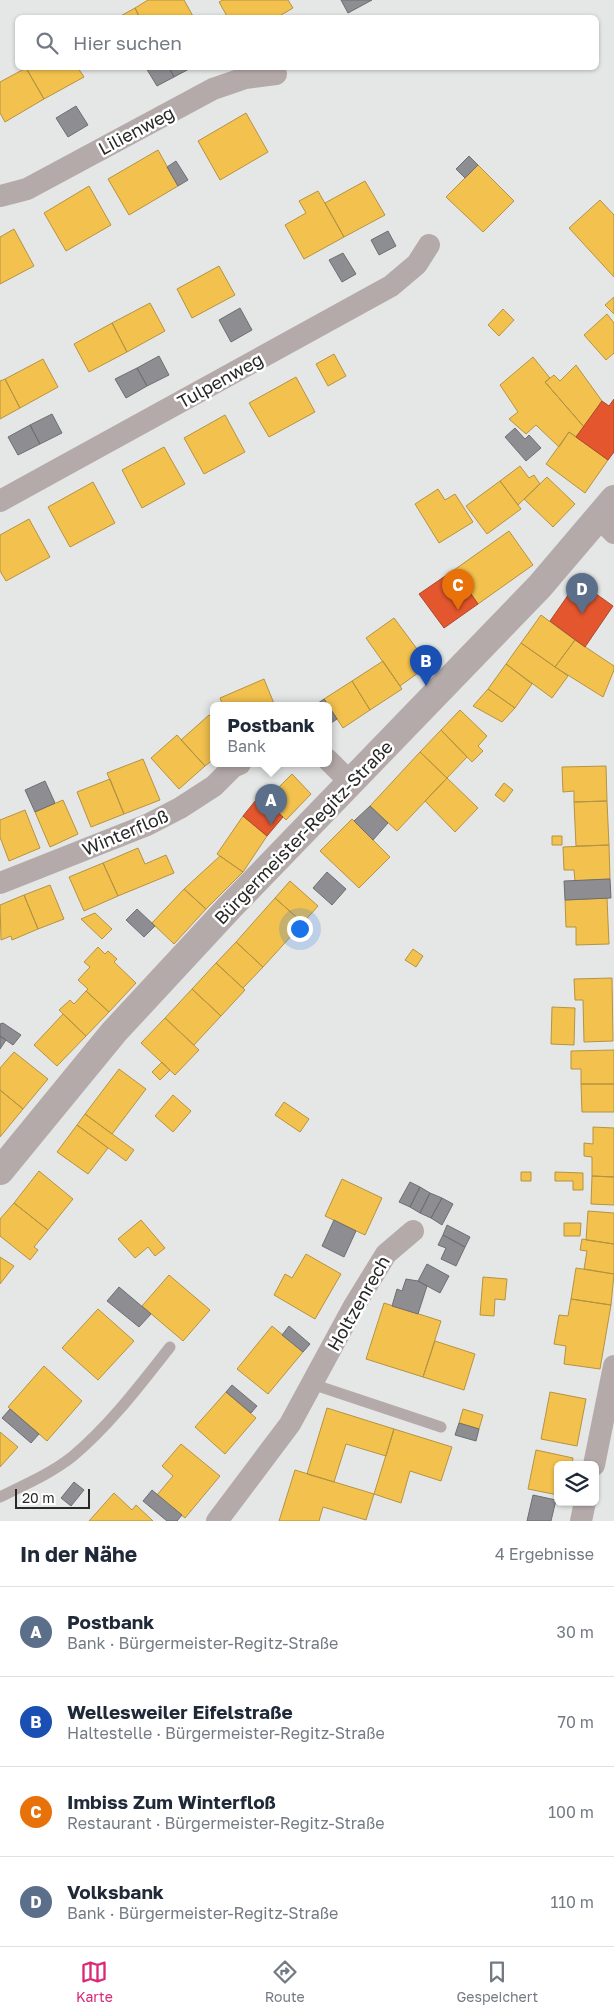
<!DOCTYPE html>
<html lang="de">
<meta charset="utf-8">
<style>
:root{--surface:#fff;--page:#f2f2f3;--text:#1f2937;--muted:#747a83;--line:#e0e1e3;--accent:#db2777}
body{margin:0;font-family:"Golos Text",sans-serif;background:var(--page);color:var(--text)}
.controls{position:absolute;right:15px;bottom:15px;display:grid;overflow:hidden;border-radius:8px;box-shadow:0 1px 4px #0004}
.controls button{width:45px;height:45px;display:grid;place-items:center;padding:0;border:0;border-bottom:1px solid var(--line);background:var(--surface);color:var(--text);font:25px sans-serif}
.scale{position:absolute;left:15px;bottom:12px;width:75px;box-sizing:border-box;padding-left:5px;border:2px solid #272827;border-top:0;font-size:14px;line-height:18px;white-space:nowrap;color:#272827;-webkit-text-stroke:4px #fff;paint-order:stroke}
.you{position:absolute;left:299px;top:928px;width:18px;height:18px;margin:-12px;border:4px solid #fff;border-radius:50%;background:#1a73e8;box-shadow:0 0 0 8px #1a73e833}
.badge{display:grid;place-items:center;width:32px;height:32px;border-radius:50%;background:var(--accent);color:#fff;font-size:16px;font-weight:700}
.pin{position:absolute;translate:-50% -41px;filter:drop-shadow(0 1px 2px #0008)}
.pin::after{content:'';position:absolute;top:26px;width:18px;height:15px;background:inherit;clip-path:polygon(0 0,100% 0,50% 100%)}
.popup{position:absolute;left:210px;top:702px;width:122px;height:65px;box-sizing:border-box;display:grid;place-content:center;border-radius:8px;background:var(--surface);filter:drop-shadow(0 1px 4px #0005);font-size:16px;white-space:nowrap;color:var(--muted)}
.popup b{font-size:19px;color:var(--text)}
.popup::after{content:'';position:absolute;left:50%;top:100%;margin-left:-10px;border:10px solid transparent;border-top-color:var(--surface)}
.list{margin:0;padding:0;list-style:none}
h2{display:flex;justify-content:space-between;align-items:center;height:65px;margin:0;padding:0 20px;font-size:21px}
h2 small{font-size:16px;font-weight:400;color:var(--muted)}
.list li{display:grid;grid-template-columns:32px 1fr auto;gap:15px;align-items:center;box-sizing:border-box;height:90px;padding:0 20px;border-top:1px solid var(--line)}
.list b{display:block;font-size:19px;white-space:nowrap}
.list p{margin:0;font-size:16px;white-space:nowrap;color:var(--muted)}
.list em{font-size:16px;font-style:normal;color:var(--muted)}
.icon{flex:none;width:28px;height:28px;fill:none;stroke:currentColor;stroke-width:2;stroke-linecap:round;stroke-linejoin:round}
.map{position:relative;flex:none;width:614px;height:1521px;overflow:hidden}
.search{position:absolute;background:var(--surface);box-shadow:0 1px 4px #0004;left:15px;right:15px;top:15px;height:55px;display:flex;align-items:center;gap:12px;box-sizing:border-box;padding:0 18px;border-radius:8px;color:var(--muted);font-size:19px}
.sheet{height:425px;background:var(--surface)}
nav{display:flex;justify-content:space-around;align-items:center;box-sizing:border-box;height:70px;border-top:1px solid var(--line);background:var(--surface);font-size:14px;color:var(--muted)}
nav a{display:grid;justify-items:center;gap:2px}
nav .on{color:var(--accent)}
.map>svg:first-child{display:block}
.homes{fill:#f2c14e;stroke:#b59342}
.shops{fill:#e4572e;stroke:#ab492c}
.industry{fill:#8d8d92;stroke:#6e6f72}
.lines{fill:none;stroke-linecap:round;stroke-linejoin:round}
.service{stroke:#b5aaaa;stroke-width:11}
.minor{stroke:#b5aaaa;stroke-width:22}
.tertiary{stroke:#b5aaaa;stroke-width:28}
.labels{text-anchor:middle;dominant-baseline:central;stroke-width:5;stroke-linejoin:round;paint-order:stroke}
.street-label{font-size:18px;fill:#272827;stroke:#fff}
</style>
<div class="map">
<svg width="614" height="1521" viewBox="0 0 614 1521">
<rect width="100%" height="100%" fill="#e5e7e6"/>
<path class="homes" d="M148,0H184L194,18H140L135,8Z
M223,0H288L293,8L276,18H228L219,2Z
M135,8L140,18H117Z
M26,68L44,99L5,122L0,113V82Z
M26,68H78L84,77L44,99Z
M246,113L268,152L220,180L198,141Z
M158,150L178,186L129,215L108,179Z
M478,165L514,201L483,232L446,197Z
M365,181L385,215L344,237L325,203Z
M89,186L111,225L66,251L44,213Z
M318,191L344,237L304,259L285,225L306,213L299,201Z
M600,200L614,215V277L569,228Z
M14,229L34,266L0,284V237Z
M219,266L235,295L192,318L177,289Z
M614,297V314L605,305Z
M150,303L165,331L127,352L112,323Z
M503,309L514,320L499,336L488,325Z
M607,314L614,323V353L606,360L584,335Z
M112,323L127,352L89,372L74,344Z
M334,354L346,376L328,386L316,364Z
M533,357L550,378L545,382L584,427L576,437L569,432L559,447L536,425L526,434L509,419L518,412L500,385Z
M43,359L58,387L20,408L5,379Z
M576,365L602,401L584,427L545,382L554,375L560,381Z
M296,377L315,412L269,437L249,403Z
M5,379L20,408L0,419V381Z
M225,415L245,452L204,474L184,438Z
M569,432L608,460L585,493L546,464Z
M164,447L185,484L142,508L122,470Z
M520,466L529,478L534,475L540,484L518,505L500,481Z
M547,477L575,504L553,527L524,499Z
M500,481L521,509L487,534L466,506Z
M93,482L115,523L70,547L48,507Z
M438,489L445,500L455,494L473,522L439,543L415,504Z
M29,519L50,557L6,581L0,571V535Z
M509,531L533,565L478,604L454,570Z
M541,615L575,640L555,667L521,643Z
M394,618L429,665L400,686L366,638Z
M575,640L614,666V670L603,697L555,667Z
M521,643L568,676L552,698L506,664Z
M383,661L402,689L370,710L352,681Z
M506,664L532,684L515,708L488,689Z
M264,679L275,706H223L220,698Z
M352,681L370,710L343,728L324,699Z
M488,689L515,708L502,722L473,706Z
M460,710L487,736L478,746L483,751L472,762L441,730Z
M209,715L214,720V759L205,766L181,740Z
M441,730L467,757L447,778L420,752Z
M177,735L205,766L179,789L151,758Z
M420,752L447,778L397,831L370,806Z
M143,759L160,800L124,814L107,773Z
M606,766L607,801L574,802V791L563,792L562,767Z
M292,774L311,794L286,820L266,800Z
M447,778L478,808L455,832L425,801Z
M110,779L124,814L91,827L77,792Z
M504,783L513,790L504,802L495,795Z
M63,800L78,834L50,847L35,812Z
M607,801L609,845L576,846L574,802Z
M25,810L40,848L9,861L0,837V820Z
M243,816L267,836L243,872L217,854Z
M352,819L390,857L359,888L320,851Z
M552,836H562V845H552Z
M609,845L610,879L575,881L574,870H564L563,847Z
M138,848L145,864L166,855L174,873L118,896L103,863Z
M220,856L243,872L206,909L184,889Z
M103,863L118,896L84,911L69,877Z
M290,881L318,906L303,923L275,898Z
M50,885L64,919L38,929L24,895Z
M184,889L206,909L174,944L152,923Z
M24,895L38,929L12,940L11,936L1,940L0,905Z
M275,898L303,923L263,967L236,942Z
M607,898L609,944L576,945V927H566L565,900Z
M95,913L112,929L102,939L81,919Z
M236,942L263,967L243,988L216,963Z
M98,947L105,954L108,951L117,959L114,962L136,983L109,1012L86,991L88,989L78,980L90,967L84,962Z
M413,949L423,956L416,967L405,960Z
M216,963L245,990L221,1016L192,989Z
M612,978L613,1041L584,1042L583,1000H575L574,979Z
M192,989L221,1016L194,1045L165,1018Z
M86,991L109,1012L86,1036L59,1010L70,1000L74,1004Z
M552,1007L575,1008L574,1045L551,1044Z
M63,1014L86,1036L57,1066L34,1045Z
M165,1018L199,1050L175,1075L141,1043Z
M614,1050V1084H581V1069H571V1051Z
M14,1052L48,1079L23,1109L0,1090V1068Z
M162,1062L170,1070L160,1080L152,1072Z
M119,1069L146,1089L112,1134L85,1114Z
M581,1084H614V1112H582Z
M0,1090L23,1109L0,1137Z
M173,1095L191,1111L173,1132L155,1116Z
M284,1102L309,1119L300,1132L275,1115Z
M85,1114L134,1150L126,1161L77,1125Z
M77,1125L108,1148L88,1174L57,1152Z
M593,1127L614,1128V1177L592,1176V1157L584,1156V1143L593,1144Z
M39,1171L73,1199L48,1230L14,1203Z
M521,1172H531V1181H521Z
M555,1172L583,1173V1190H573V1181H555Z
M592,1176L614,1177V1205L591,1204Z
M342,1179L382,1198L365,1235L325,1216Z
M14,1203L48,1230L34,1247L38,1250L30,1260L0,1236V1219Z
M588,1211L614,1213V1244L586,1240Z
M141,1220L165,1248L155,1256L148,1247L135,1258L118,1239Z
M564,1223H581L580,1236H564Z
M582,1239L614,1244V1274L584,1269L587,1251L580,1250Z
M306,1254L341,1274L315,1319L274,1295L285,1274L292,1278Z
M0,1257L14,1266L0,1284Z
M576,1268L614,1274L611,1305L571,1299Z
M169,1275L210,1310L183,1341L142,1306Z
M483,1277L507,1279L505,1300L495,1299L494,1316L480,1315Z
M571,1299L611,1305L600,1369L564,1364L566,1346L554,1344L559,1315L568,1316Z
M384,1303L441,1321L423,1377L366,1359Z
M98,1309L134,1341L98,1380L62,1348Z
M272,1326L303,1352L268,1394L237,1369Z
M435,1341L475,1354L464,1390L423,1377Z
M44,1366L82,1401L47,1441L8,1407Z
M226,1392L256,1418L225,1454L195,1427Z
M550,1392L586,1399L577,1446L541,1439Z
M327,1408L394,1429L386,1456L346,1444L334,1482L307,1474Z
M463,1409L483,1415L479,1429L459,1423Z
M394,1429L452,1447L441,1481L410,1471L401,1503L374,1494Z
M0,1432L18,1447L0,1467Z
M181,1444L220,1476L185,1518L157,1495L173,1476L162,1466Z
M536,1450L573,1458L572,1465H558V1495L528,1489Z
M295,1470L374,1494L366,1520L323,1507L319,1521H279Z
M114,1493L132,1510L136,1505L153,1521H89Z"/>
<path class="shops" d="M614,399V452L608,460L576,437L602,401L609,406Z
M454,570L478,604L444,628L419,594Z
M578,581L613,606L585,647L550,621Z
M260,795L283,817L267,836L243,816Z"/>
<path class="industry" d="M341,0H372L348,13Z
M146,68H169L174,77L157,86Z
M169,68H191L174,77Z
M76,106L88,125L68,137L56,118Z
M469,156L478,165L465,178L456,169Z
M176,161L188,180L178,186L167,167Z
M388,231L396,246L379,255L371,240Z
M343,253L356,274L342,282L329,260Z
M240,308L252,330L231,342L219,320Z
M159,356L169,375L147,386L137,368Z
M137,368L147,386L126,398L115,379Z
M52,414L62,433L40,444L30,425Z
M30,425L40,444L18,455L8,437Z
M515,428L525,439L529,435L541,448L526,461L505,437Z
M324,699L337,719L328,725V706H314Z
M45,781L55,803L35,812L25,790Z
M370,806L388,823L373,840L354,821Z
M327,872L346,889L332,905L313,888Z
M610,879L611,898L565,900L564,881Z
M137,909L155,926L144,937L126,920Z
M3,1023L21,1035L13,1045L0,1036V1024Z
M0,1036L6,1040L0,1049Z
M410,1182L420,1187L410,1207L399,1202Z
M420,1187L430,1193L420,1213L410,1207Z
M430,1193L442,1198L431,1218L420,1213Z
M442,1198L453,1204L442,1225L431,1218Z
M334,1220L356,1231L344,1257L322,1246Z
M447,1225L470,1237L465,1247L443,1235Z
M443,1235L465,1247L456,1266L441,1259L446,1248L438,1245Z
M427,1264L449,1276L440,1293L418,1281Z
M406,1279L418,1281L427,1286L418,1314L392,1306L397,1289L402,1291Z
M119,1287L151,1314L139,1327L107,1301Z
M289,1326L310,1344L303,1352L282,1335Z
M232,1385L257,1406L251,1413L226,1392Z
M10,1409L39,1434L31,1443L2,1418Z
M459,1423L479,1429L476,1441L455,1435Z
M74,1482L84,1490L71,1506L61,1498Z
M152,1490L182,1515L177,1521H167L143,1501Z
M533,1495L556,1500L551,1521H527Z"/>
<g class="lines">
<path class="service" d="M312,1384L441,1427
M0,1497C24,1485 52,1473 73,1456C110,1425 140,1385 170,1347"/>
<path class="minor" d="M0,196L27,189L213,89L245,78L276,74
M0,501L391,286L417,264L429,245
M599,518L614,533
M328,760L350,782
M0,883L147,825L180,808L214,786L233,767L240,764
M594,1465L614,1366
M217,1521L290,1424L354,1306L386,1254L413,1231
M581,1521L585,1502"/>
<path class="tertiary" d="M0,1171L114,1032L229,908L540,586L614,499"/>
</g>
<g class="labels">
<g class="street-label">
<text transform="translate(136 130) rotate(-28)">Lilienweg</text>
<text transform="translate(220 380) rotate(-29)">Tulpenweg</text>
<text transform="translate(125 832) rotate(-23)">Winterfloß</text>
<text transform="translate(303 832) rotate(-46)">Bürgermeister-Regitz-Straße</text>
<text transform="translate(358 1303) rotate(-60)">Holtzenrech</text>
</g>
</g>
</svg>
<div class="controls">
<button><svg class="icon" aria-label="layers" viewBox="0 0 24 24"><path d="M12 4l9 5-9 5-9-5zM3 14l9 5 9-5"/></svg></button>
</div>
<div class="scale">20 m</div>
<div class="you"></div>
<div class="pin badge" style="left:271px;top:825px;background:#5c6f8a">A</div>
<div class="popup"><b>Postbank</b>Bank</div>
<div class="pin badge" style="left:426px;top:686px;background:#1a4fb4">B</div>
<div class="pin badge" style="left:458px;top:610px;background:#e8710a">C</div>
<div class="pin badge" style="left:582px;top:614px;background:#5c6f8a">D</div>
<div class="search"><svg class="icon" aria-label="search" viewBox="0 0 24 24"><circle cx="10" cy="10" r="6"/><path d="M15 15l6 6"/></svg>Hier suchen</div>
</div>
<section class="sheet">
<h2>In der Nähe<small>4 Ergebnisse</small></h2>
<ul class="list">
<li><span class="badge" style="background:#5c6f8a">A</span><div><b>Postbank</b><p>Bank · Bürgermeister-Regitz-Straße</p></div><em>30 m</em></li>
<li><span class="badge" style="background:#1a4fb4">B</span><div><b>Wellesweiler Eifelstraße</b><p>Haltestelle · Bürgermeister-Regitz-Straße</p></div><em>70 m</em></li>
<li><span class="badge" style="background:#e8710a">C</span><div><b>Imbiss Zum Winterfloß</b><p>Restaurant · Bürgermeister-Regitz-Straße</p></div><em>100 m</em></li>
<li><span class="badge" style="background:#5c6f8a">D</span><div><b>Volksbank</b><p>Bank · Bürgermeister-Regitz-Straße</p></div><em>110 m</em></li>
</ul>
</section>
<nav>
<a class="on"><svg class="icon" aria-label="map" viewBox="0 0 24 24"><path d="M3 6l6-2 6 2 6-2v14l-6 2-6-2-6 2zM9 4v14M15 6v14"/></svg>Karte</a>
<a><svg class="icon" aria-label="directions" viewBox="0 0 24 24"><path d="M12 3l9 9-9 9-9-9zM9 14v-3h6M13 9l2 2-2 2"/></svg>Route</a>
<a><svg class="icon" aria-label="saved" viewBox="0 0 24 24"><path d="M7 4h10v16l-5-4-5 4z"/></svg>Gespeichert</a>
</nav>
